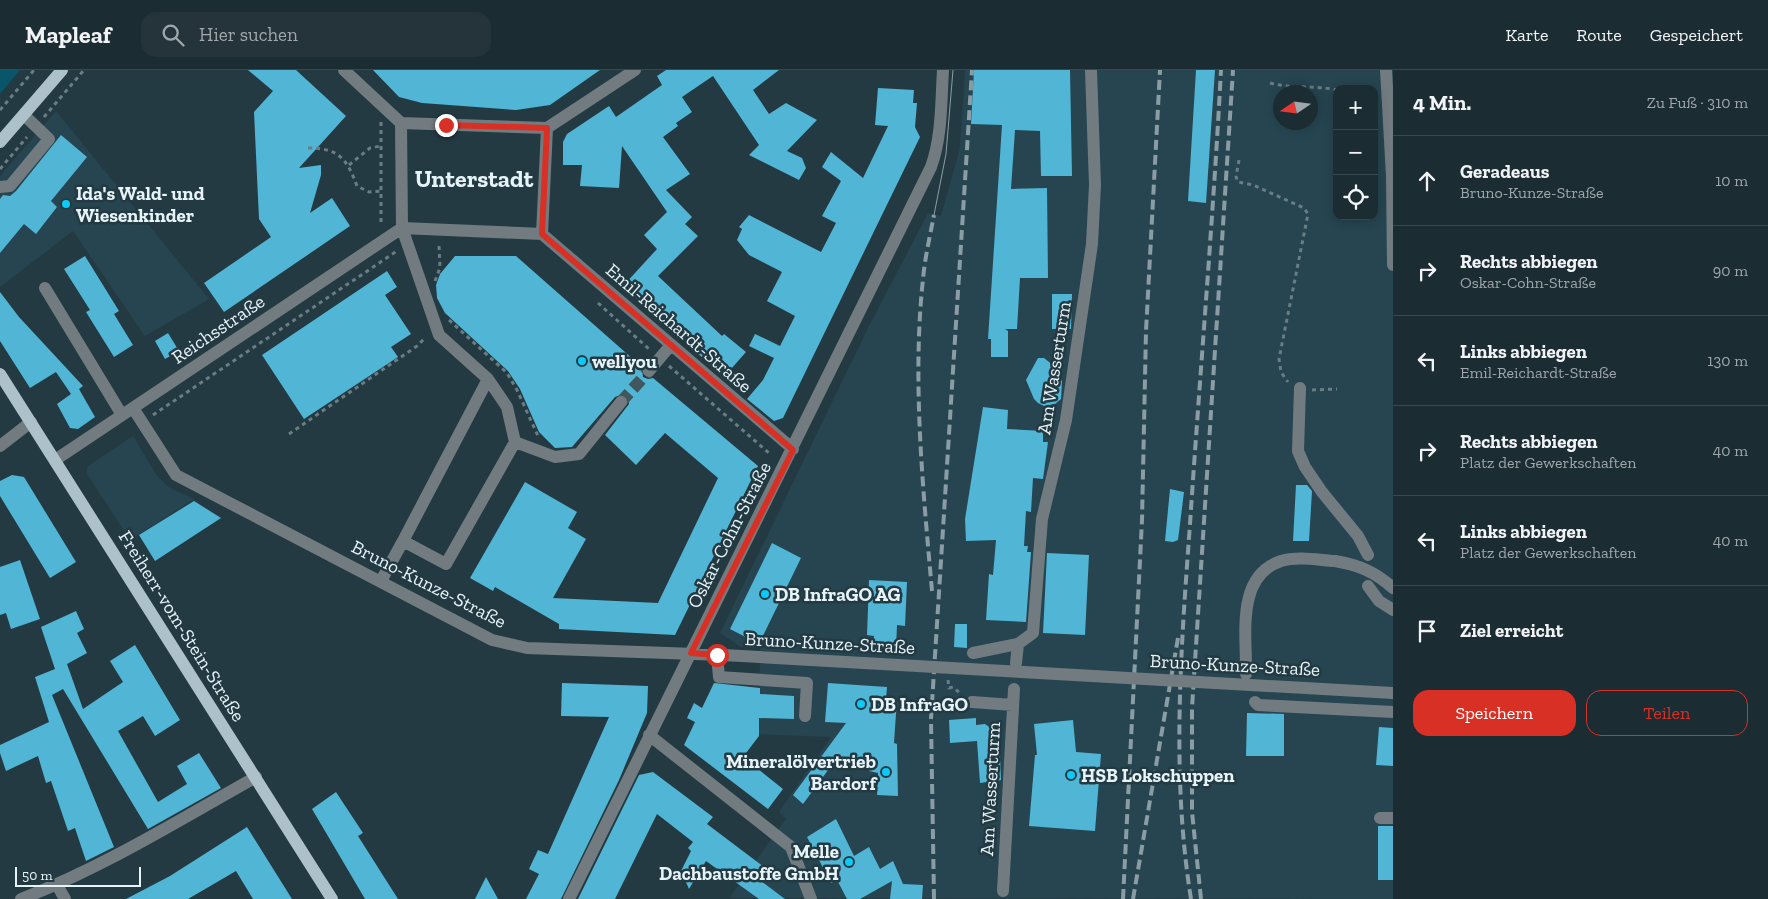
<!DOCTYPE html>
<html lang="de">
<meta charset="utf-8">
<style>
:root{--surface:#1b2c32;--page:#24343a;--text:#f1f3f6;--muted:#a0a7ac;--line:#39484d;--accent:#d93025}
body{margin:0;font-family:"Zilla Slab",serif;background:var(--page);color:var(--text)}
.controls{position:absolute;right:15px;top:15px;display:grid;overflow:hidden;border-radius:10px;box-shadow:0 2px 12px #0003}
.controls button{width:45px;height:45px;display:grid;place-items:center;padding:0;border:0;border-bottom:1px solid var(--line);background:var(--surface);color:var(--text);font:25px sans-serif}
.compass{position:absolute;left:1273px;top:15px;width:45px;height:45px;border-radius:50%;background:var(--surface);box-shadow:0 2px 12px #0003;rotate:257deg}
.scale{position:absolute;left:15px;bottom:12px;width:126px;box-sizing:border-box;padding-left:5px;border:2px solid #e6f3f9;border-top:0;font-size:14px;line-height:18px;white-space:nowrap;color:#e6f3f9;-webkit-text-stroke:4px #243a42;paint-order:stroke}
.stop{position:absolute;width:15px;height:15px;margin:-11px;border:4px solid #d93025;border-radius:50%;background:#fff}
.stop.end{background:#d93025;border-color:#fff;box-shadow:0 1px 5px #0008}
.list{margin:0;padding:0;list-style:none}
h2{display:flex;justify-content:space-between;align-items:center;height:65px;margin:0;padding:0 20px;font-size:21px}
h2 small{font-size:16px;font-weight:400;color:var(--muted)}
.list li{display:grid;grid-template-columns:32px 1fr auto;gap:15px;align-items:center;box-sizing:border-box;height:90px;padding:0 20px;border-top:1px solid var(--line)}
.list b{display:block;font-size:19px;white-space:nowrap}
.list p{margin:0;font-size:16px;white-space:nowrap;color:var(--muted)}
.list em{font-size:16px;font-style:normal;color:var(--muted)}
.actions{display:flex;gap:10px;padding:15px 20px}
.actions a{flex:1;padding:11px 0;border:1px solid var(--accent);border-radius:15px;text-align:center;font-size:18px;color:var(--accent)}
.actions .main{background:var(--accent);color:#fff}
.icon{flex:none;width:28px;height:28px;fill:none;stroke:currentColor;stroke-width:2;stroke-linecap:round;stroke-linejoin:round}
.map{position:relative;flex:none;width:1393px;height:829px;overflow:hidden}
header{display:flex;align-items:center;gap:30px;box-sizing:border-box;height:70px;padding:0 25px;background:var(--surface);border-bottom:1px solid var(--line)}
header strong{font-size:24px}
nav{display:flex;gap:28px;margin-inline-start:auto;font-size:18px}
.search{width:350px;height:45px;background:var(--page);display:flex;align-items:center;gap:12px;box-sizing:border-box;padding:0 18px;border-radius:15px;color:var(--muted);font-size:19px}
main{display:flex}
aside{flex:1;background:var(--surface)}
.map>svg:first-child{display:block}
.built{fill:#264550;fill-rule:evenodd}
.green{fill:#095569}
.building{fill:#51b5d5}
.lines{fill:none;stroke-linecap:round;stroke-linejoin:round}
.minor-tunnel{stroke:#41565d;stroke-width:12;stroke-dasharray:12 6;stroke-linecap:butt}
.path{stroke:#6a7d84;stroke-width:3;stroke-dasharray:4 4;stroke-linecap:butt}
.minor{stroke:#727c80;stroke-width:12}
.major{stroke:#acc1ca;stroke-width:12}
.tram{stroke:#8b9da4;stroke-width:1}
.rail{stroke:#8b9da4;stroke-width:4;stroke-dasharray:10 5;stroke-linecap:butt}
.minor-bridge{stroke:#727c80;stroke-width:12}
.route{stroke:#d93025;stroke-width:6}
.poi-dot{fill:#0bcafa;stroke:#243a42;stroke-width:2}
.labels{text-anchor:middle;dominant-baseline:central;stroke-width:5;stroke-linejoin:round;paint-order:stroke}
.poi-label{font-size:19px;font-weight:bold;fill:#e6f3f9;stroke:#243a42;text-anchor:start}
.street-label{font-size:19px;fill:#e6f3f9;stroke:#243a42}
.district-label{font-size:24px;font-weight:bold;fill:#e6f3f9;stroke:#243a42}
</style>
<header>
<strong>Mapleaf</strong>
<div class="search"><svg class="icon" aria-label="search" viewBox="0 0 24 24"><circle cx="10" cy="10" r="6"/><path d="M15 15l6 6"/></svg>Hier suchen</div>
<nav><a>Karte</a><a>Route</a><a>Gespeichert</a></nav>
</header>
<main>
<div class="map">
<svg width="1393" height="829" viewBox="0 0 1393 829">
<rect width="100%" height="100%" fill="#243a42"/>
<path class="built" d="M965,0H1393V829L729,828L786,749L779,742L831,667L759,664L760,578L741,577L720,563L869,256L928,143L941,146L960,78ZM1337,19H1374V146H1337ZM1280,22H1310V52H1280Z
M56,41L209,229L145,266L73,161L0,217V106Z
M133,366L157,406L170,418L194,429L130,470L87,404V400L88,396Z"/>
<path class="green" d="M0,0H20L0,24Z"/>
<path class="building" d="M248,0H296L346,46L299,98L321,95V105L310,143L332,128L350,156L224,242L204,213L271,167L259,149L254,42L273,21Z
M373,0H600L550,35L516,40L422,33L399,27Z
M666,0H779L753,20L769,44L786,33L817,50L787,81L802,88L806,98L799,110L749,85L759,75L713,6L682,27L692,42L676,53L678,56L663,67L690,104L666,120L692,147L685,154L698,166L658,206L722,266L724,264L746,282L724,307L623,216L657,179L644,165L667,142L622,76L619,118L580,116L582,95H563V72L567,64L609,36L616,47L662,15L657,6Z
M974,0H1070L1072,106H1041L1040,61L1015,60L1011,119L1047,118L1048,208H1020L1017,259H1005L1008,261V287H991V269H988L1002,55L971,54Z
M1196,0H1215L1206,133L1188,131Z
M878,18L914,20L913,33H917L915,57L920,67L783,348L774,351L747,329L763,310L774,288L749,276L755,264L780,276L795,246L767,231L782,202L749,185L737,170L742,159L739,157L749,145L821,182L836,153L822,146L841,111L822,97L831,82L863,108L888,56L875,55Z
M61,65L87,87L51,131L57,137L36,164L24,154L0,183V129L3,125L10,126L16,121Z
M85,186L119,241L114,244L133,275L114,287L86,242L90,240L64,199Z
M455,186H516L642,297L643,307L648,309L653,308L758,396L675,565L559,559V554L495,517L493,521L470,508L525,412L577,442L568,458L586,469L553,528L658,533L718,408L665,363L636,395L605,365L629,334L628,329L623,324L615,327L572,377L555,378L539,362L520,319L508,301L445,243L437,228L436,215L440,204Z
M387,201L397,217L385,225L411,264L391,277L398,287L304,349L262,285Z
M0,222L19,247L83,316L79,319L95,347L78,359L70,358L57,334L71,324L56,302L30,318L0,271Z
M1052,224H1072L1071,259H1052Z
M168,263L179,281L165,289L155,271Z
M1038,288H1044L1054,296L1051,298L1062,311L1061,329L1055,334L1044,336L1038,333L1034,329L1026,310Z
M983,337L1008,340L1007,359L1043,361V372H1048L1043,409L1033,408L1031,442L1026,441L1024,476H1028L1027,482H1031L1026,552L986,550L989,504L993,505L996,470L966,471L965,449Z
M12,405L24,407L76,492L50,508L0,426V411Z
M1296,415H1307L1312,421L1309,471H1293Z
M1170,419L1184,422L1178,470L1173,472L1165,471Z
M194,431L221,448L155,491L139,465Z
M772,473L801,488L759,574L730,559Z
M1047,483L1089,485L1085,565L1043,563Z
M20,490L40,549L11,559L6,543L0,545V497Z
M869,510L907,512L905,556L897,555L896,578L873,576L874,566L867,565Z
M76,541L84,559L77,563L87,583L67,594L83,639L123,612L110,591L135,575L180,650L155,666L143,646L118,661L158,732L187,714L177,696L199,683L221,718L148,759L63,619L52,625L114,777L86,791L75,758L68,761L51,711L46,713L38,686L6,701L0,683V675L49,652L35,607L55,599L41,557Z
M955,554H967V578L954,577Z
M562,613L648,616L647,643L619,710L561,829H526L539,804L529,799L538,780L548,784L609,647L561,646Z
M714,613L760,618V624L794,626V649L759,648V666L743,687L783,719L768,739L684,675L695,652L687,648L694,633L702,638Z
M828,613L887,617L886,629H897L894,673L897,674L898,726L877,725L878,703L869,701L870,690L837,688L803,734L793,725L846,653L825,652Z
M1247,643L1284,644V686H1246Z
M976,648V655L985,654L999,664L1001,710L980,713L977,671L950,673L949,650Z
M1073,650L1076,682L1101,684L1095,761L1029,756L1035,685H1037L1034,654Z
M1379,657L1393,658V696L1376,695Z
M653,702L713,747L707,754L768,800L761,811L785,829H759L706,791L689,819L681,801L691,781L688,778L693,772L657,744L615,829H578L639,705Z
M336,722L363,763L358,766L398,829H365L312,739Z
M836,749L854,786L869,777L880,799L893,791L903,814L923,815L922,829H890L892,811L860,829H847L837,810L831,813L807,767Z
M1378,756H1393V810H1378Z
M247,757L292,829H253L236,801L188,829H126L170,806Z
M486,807L498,829H475Z"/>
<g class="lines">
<path class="minor-tunnel" d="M621,332L649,301"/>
<path class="path" d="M1270,13C1292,19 1315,15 1337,20
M1359,19L1374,18
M0,40L34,0
M44,47L84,0
M381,52V156
M308,78C339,78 347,89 357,116L369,122L381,121
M1239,90L1236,107L1238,112L1253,115L1304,138L1308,144L1279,289L1281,302L1288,312
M349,95L370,78L381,76
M0,99L27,67
M435,211L440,198L439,175
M598,233L649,279
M449,250L507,303L517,320L538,366
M669,296L769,383
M1312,320L1337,319
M153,345L397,181
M289,364L417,276L426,267
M948,610L949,618L953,617L961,624"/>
<path class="minor" d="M344,0L401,53
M1386,0L1392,106L1393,195
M401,53L547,58
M547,58L635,0
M0,117L10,116L49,69L24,45
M402,158L542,164
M542,164L793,379
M542,164L547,58
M45,218L122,345
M649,301L670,276
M1300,318L1298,381L1305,397L1322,422L1358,466L1368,485
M133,338L176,405L492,570L527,578L723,585
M515,372L555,387L579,384L621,332
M0,376L31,352
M55,390L402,158
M403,471L488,309
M381,511L403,471L446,494L515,372L507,337L488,309L439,265L402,158L401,53
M1368,516L1379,531L1393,540
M973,583L1018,574
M717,585L719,607L807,613L805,646
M1016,593L1018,574L1033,563L1042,449L1066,350L1092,174L1095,115L1091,0
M1246,604C1247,567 1235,506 1281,491C1298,486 1318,490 1335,491
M972,632L1013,635
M1255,632L1258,635L1393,642
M649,665L791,777L811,829
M1380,748H1393
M57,815L65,829
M1003,821L1014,619
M21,829C104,797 179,750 256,707
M569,829L931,97C942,67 941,32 943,0"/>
<path class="major" d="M0,72L62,0
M0,304L332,829"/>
<path class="tram" d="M934,145L946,84L953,0"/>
<path class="rail" d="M932,521C923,419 912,310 923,209C925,187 930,166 934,145
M934,829L931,649L972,0
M1123,829L1142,450L1146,261L1160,0
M1133,829L1178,568
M1191,829C1171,705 1181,578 1190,454C1200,303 1213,151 1221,0
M1201,829L1192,742V638L1233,0"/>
<path class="minor-bridge" d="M1335,491C1359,495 1375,502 1393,518
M723,585L1393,623"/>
</g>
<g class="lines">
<path class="route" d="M446,55L547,58L542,164L793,380L691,583L717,585"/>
</g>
<g class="poi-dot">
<circle cx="66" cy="134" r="5"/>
<circle cx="582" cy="291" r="5"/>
<circle cx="765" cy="524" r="5"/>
<circle cx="861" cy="634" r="5"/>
<circle cx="886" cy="702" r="5"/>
<circle cx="1071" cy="705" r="5"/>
<circle cx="849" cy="792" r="5"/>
</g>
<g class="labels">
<g class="poi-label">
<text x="76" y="123">Ida's Wald- und<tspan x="76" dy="22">Wiesenkinder</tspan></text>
<text x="592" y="291">wellyou</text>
<text x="775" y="524">DB InfraGO AG</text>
<text x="871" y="634">DB InfraGO</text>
<text x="876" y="691" text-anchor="end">Mineralölvertrieb<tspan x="876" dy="22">Bardorf</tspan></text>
<text x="1081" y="705">HSB Lokschuppen</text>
<text x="839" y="781" text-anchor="end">Melle<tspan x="839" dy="22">Dachbaustoffe GmbH</tspan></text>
</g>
<g class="street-label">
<text transform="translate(679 258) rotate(41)">Emil-Reichardt-Straße</text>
<text transform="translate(218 259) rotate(-34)">Reichsstraße</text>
<text transform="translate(1054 298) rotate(-81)">Am Wasserturm</text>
<text transform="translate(729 465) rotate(-63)">Oskar-Cohn-Straße</text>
<text transform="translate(429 514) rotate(27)">Bruno-Kunze-Straße</text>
<text transform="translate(182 556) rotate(58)">Freiherr-vom-Stein-Straße</text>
<text transform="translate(830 573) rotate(3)">Bruno-Kunze-Straße</text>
<text transform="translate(1235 595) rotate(3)">Bruno-Kunze-Straße</text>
<text transform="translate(990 719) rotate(-87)">Am Wasserturm</text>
</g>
<g class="district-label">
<text x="474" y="108">Unterstadt</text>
</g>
</g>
</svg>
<div class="controls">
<button>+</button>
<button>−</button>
<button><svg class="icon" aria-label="locate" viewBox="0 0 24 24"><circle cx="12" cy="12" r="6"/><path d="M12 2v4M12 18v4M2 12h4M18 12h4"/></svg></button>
</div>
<svg class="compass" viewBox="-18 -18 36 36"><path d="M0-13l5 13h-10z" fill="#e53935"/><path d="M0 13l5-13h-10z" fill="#a0a7ac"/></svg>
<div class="scale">50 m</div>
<div class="stop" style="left:717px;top:585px"></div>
<div class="stop end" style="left:446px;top:55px"></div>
</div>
<aside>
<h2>4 Min.<small>Zu Fuß · 310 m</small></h2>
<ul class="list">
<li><svg class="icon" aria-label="ahead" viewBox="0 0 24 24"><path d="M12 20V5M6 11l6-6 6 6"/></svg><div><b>Geradeaus</b><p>Bruno-Kunze-Straße</p></div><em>10 m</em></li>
<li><svg class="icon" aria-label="right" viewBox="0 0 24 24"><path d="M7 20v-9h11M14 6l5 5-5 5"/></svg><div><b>Rechts abbiegen</b><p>Oskar-Cohn-Straße</p></div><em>90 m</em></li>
<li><svg class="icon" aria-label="left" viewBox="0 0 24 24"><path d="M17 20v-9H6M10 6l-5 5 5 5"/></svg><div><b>Links abbiegen</b><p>Emil-Reichardt-Straße</p></div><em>130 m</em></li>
<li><svg class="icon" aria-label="right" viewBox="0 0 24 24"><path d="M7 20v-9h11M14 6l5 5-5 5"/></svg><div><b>Rechts abbiegen</b><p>Platz der Gewerkschaften</p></div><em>40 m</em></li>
<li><svg class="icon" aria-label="left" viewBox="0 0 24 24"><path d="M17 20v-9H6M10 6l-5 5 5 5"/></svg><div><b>Links abbiegen</b><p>Platz der Gewerkschaften</p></div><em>40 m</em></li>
<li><svg class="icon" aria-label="arrive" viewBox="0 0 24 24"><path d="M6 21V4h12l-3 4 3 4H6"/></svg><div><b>Ziel erreicht</b></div></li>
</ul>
<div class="actions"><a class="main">Speichern</a><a>Teilen</a></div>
</aside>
</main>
